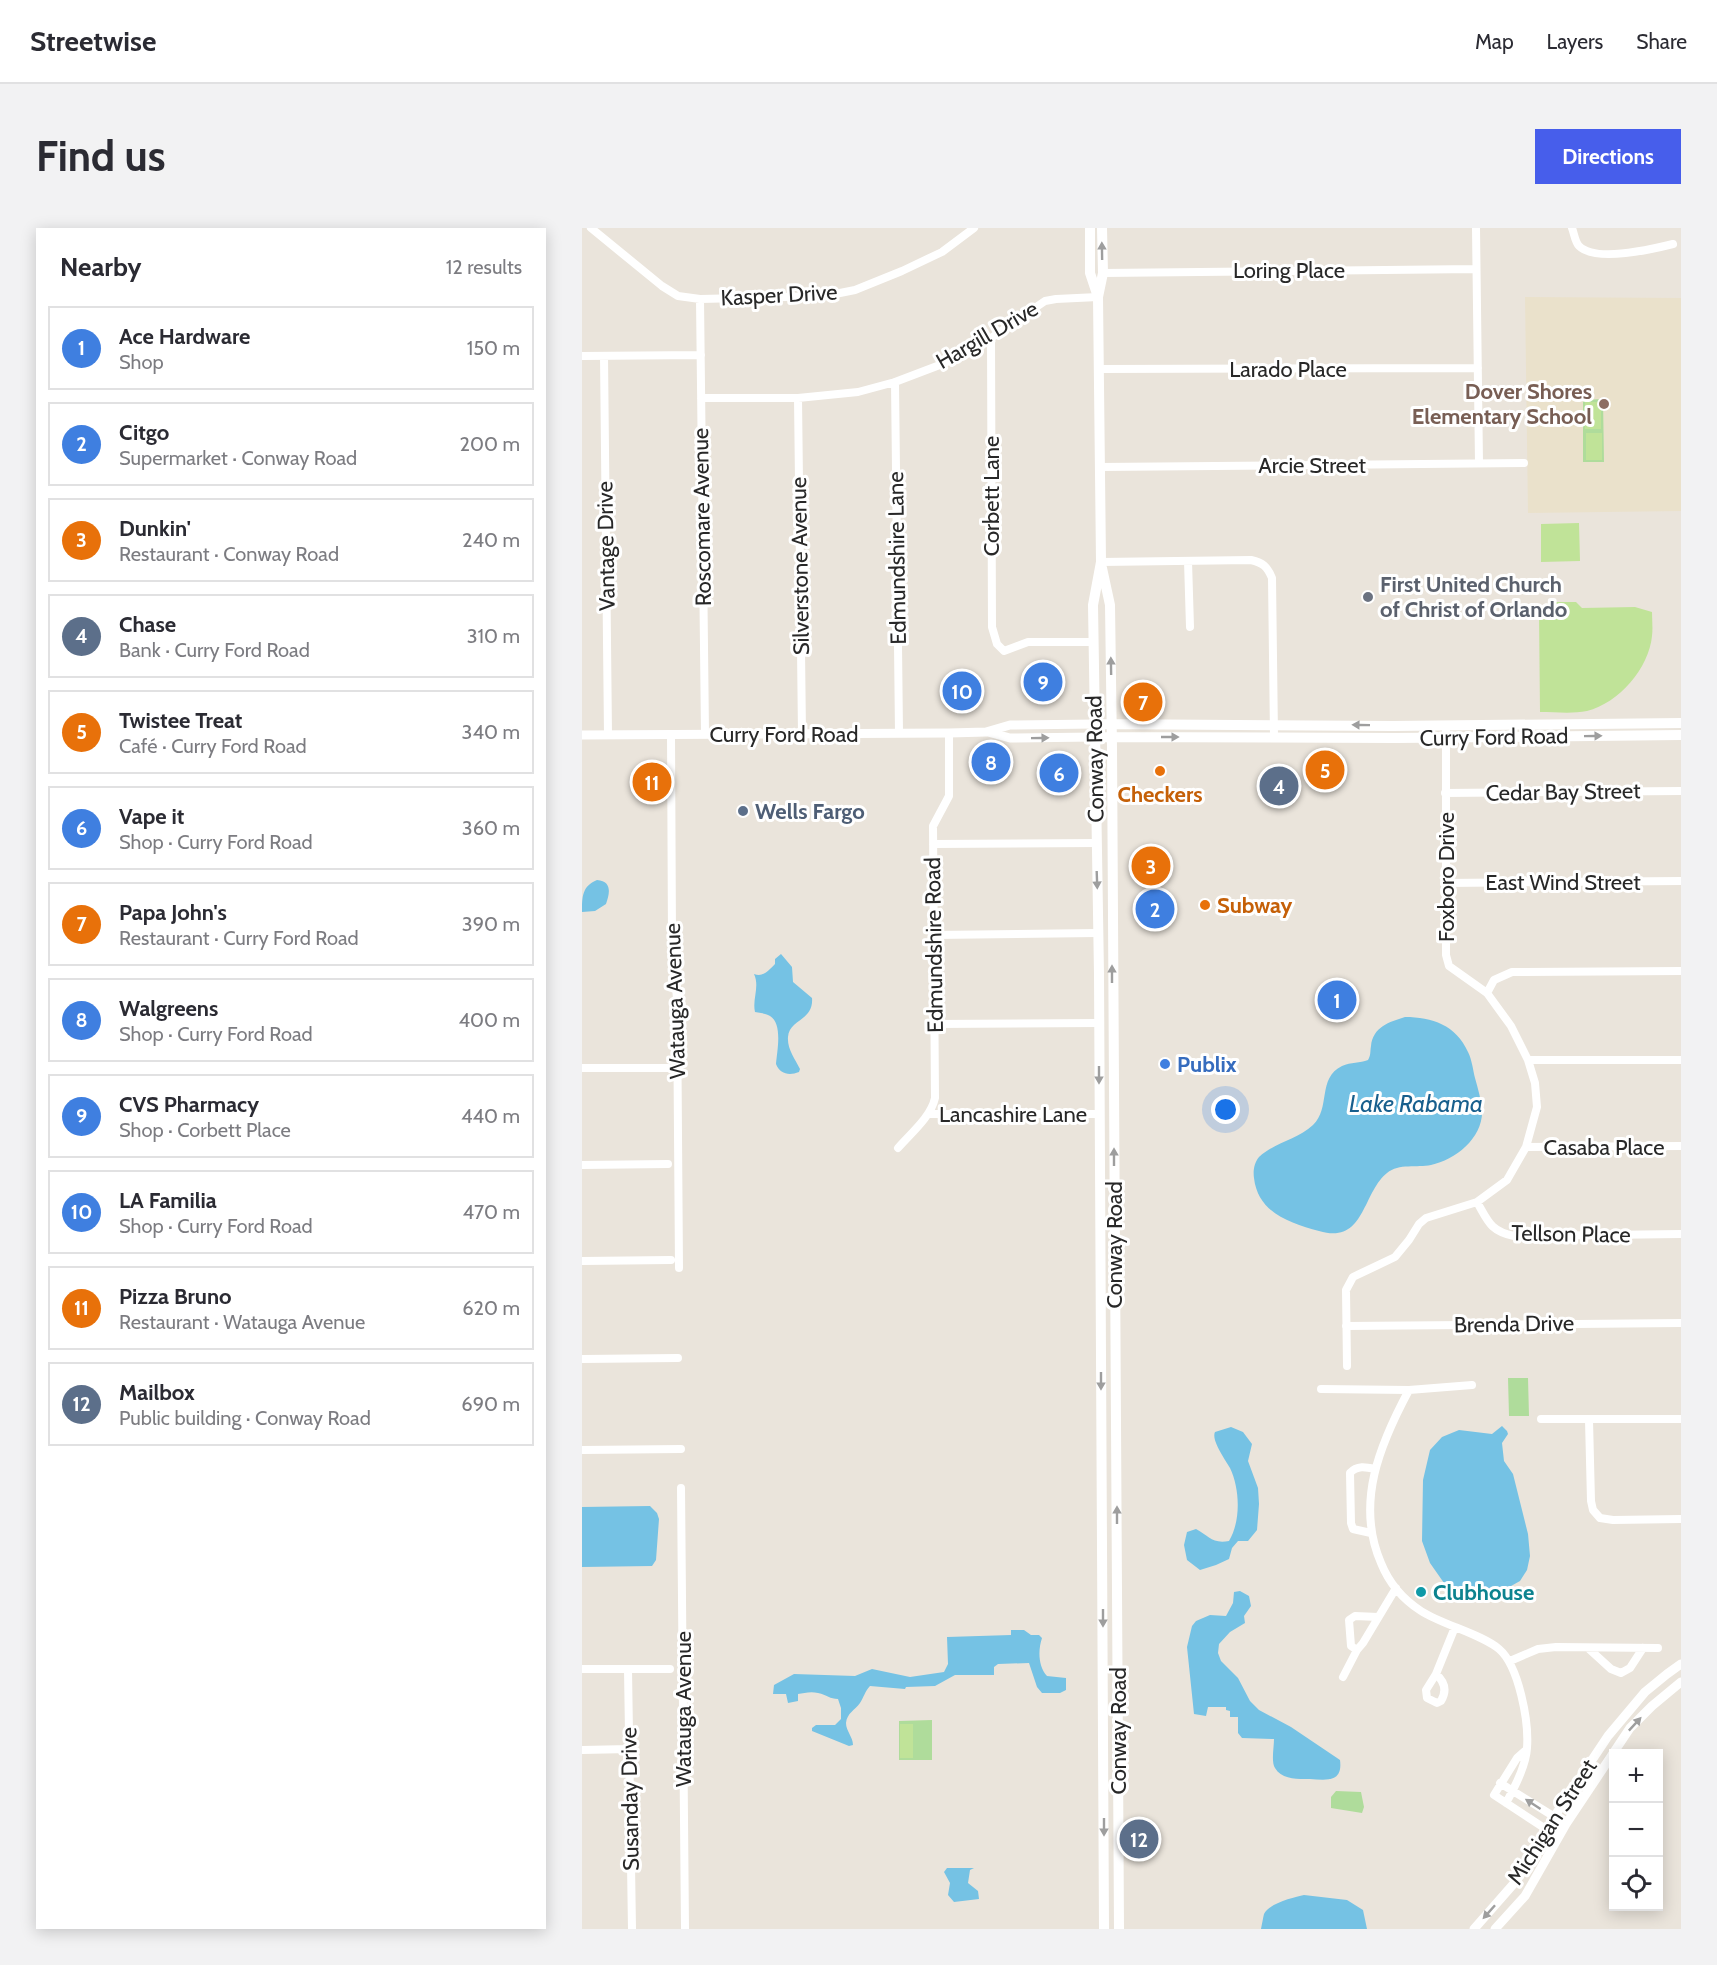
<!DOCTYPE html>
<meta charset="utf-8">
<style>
:root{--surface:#fff;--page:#f2f2f3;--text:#2b2b33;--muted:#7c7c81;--line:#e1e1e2;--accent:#475eeb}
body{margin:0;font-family:Cabin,sans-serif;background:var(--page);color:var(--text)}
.controls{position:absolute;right:18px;bottom:18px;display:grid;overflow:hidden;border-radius:0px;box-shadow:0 3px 15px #0003}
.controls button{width:54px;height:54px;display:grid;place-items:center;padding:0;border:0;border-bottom:2px solid var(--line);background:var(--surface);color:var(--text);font:30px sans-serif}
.you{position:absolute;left:644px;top:882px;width:21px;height:21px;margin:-15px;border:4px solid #fff;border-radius:50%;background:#1a73e8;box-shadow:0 0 0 9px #1a73e833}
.badge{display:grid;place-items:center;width:39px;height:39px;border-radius:50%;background:var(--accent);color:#fff;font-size:20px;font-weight:700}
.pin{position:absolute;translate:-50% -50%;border:3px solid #fff;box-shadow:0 2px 6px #0006}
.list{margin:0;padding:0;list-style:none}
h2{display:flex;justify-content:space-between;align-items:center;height:78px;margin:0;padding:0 24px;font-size:26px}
h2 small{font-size:20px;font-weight:400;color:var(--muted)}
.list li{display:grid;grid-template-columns:39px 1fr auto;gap:18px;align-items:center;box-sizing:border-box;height:84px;margin:0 12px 12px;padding:0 12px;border:2px solid var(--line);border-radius:0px}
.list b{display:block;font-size:22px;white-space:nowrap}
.list p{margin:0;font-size:20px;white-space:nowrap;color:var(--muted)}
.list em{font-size:20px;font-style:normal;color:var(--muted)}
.icon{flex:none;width:33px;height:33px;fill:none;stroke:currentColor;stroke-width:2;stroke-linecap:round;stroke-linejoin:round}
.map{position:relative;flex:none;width:1099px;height:1701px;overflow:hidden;border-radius:0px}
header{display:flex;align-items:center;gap:36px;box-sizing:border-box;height:84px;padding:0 30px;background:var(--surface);border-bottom:2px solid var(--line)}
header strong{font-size:28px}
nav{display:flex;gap:33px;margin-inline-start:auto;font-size:21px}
.intro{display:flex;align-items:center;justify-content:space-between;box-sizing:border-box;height:144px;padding:0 36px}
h1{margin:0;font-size:42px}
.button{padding:15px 27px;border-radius:0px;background:var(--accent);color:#fff;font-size:21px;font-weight:700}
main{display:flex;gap:36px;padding:0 36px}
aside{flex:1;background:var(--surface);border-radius:0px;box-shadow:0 3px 15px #0003}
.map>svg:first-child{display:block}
.education{fill:#eae1cb}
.park{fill:#afdc9b}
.pitch{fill:#c0e398}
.water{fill:#75c2e4}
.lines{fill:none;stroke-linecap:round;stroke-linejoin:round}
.minor{stroke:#fff;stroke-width:8}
.tertiary{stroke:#fff;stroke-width:9}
.secondary{stroke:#fff;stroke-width:10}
.oneway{fill:#9e9e9e}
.education-dot{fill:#8d6e63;stroke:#fff;stroke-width:2}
.worship-dot{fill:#6b7280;stroke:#fff;stroke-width:2}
.food-dot{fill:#e8710a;stroke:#fff;stroke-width:2}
.service-dot{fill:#5c6f8a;stroke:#fff;stroke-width:2}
.shop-dot{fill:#3f7fe0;stroke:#fff;stroke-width:2}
.culture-dot{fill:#0f9aa8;stroke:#fff;stroke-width:2}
.labels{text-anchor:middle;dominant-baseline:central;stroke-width:6;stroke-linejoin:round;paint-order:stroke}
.street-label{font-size:22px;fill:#282828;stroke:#fff}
.education-label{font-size:22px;font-weight:bold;fill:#785e54;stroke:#fff;text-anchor:end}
.worship-label{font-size:22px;font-weight:bold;fill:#5b616d;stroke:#fff;text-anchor:start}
.food-label{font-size:22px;font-weight:bold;fill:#c56008;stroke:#fff}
.service-label{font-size:22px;font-weight:bold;fill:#4e5e75;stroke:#fff;text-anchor:start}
.shop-label{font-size:22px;font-weight:bold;fill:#366cbe;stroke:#fff;text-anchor:start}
.culture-label{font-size:22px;font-weight:bold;fill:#0d838f;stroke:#fff;text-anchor:start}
.water-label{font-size:24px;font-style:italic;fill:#185f8d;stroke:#fff}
</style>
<header>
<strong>Streetwise</strong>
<nav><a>Map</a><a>Layers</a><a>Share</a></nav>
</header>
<div class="intro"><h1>Find us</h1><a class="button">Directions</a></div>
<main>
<aside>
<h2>Nearby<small>12 results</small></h2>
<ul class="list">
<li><span class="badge" style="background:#3f7fe0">1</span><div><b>Ace Hardware</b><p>Shop</p></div><em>150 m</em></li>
<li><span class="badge" style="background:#3f7fe0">2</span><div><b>Citgo</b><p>Supermarket · Conway Road</p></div><em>200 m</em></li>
<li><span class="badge" style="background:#e8710a">3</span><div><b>Dunkin'</b><p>Restaurant · Conway Road</p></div><em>240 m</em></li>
<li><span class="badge" style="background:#5c6f8a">4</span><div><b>Chase</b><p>Bank · Curry Ford Road</p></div><em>310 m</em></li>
<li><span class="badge" style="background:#e8710a">5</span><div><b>Twistee Treat</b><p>Café · Curry Ford Road</p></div><em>340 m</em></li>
<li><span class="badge" style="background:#3f7fe0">6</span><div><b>Vape it</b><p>Shop · Curry Ford Road</p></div><em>360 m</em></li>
<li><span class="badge" style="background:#e8710a">7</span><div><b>Papa John's</b><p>Restaurant · Curry Ford Road</p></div><em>390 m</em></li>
<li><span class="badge" style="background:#3f7fe0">8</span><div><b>Walgreens</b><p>Shop · Curry Ford Road</p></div><em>400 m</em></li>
<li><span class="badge" style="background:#3f7fe0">9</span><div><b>CVS Pharmacy</b><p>Shop · Corbett Place</p></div><em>440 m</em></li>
<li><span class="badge" style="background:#3f7fe0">10</span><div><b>LA Familia</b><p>Shop · Curry Ford Road</p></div><em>470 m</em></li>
<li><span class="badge" style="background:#e8710a">11</span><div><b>Pizza Bruno</b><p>Restaurant · Watauga Avenue</p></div><em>620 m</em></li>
<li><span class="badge" style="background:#5c6f8a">12</span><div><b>Mailbox</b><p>Public building · Conway Road</p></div><em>690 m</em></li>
</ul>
</aside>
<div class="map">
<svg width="1099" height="1701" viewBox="0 0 1099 1701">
<rect width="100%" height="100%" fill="#eae4db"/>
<path class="education" d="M943,69L1099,70V283L946,285Z"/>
<path class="park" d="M1021,171L1022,234H1001V172Z
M926,1150H946L947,1188H927Z
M350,1492V1532H317V1493Z
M754,1563L779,1564L782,1579L780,1585L749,1580V1569Z"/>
<path class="pitch" d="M1003,174H1019V201H1003Z
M1004,205H1020V232H1004Z
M997,295L998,333L959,334V296Z
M967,374H994L1000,380L1053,379L1070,384C1070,392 1071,400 1070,408C1067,440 1037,475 1005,483C990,486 973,484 958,484L957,384Z
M318,1496H331V1530H318Z"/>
<path class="water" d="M15,652C30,653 28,665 24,676L13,683L0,684C0,669 0,658 15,652Z
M199,726L210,739L211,754L230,770C232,793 207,791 206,809C205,821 213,831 218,841L217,844C207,848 198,846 194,836C195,823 201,796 188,788C183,785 178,785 173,784C170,771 178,759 172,746C181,749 185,744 193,736V731Z
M823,789C850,789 874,797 886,824C890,832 891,842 893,850C896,861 899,871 900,881C902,909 874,932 849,937C835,940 817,935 805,945C780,965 783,1017 737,1003C708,995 676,985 672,950C671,943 672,935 677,929C693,914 715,912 731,897C749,880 735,850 760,838C769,834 778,835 786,832C789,827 788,824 789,818C791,799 807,794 823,789Z
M920,1198L925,1203L926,1206L920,1215L922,1233L931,1246L946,1306L948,1328L945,1342L938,1353L920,1363L900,1367L873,1361L862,1355L848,1335L840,1313L841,1252L848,1222L860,1209L877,1202L910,1206Z
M649,1199L661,1204L670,1216L666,1233L676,1260L677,1276L675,1302L666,1313H656L650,1320L647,1331L634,1337L618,1342L605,1332L602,1317L605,1304L614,1301C627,1308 630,1316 647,1313C659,1293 658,1261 648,1240C643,1231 629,1212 633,1204Z
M68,1278L75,1285L77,1291L74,1332L70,1338L0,1339V1279Z
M658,1363L667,1368L669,1378L662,1388L663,1395L648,1404L637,1416L636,1425L639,1433L656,1450L668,1473L677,1482L709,1499L758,1532C761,1555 744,1552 728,1551C716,1551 700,1552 693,1540C689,1534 692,1519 692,1511L660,1510L656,1505V1489H648V1483L644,1482V1479H626L624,1488L612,1486L605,1419L610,1398L614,1393L628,1387L644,1388L651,1375L652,1364Z
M429,1402H442L449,1407H457L460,1410C456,1422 456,1438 465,1448L484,1450V1462L478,1465H460L455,1459L447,1435L416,1436L412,1439V1447H373L353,1458L324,1459L323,1461L288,1458C283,1463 282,1469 278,1475C273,1482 265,1485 264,1495C264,1503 271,1509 271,1517L267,1518L230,1503V1500L234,1497H253L259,1491V1480L256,1471C248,1471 245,1467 236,1465C229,1463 222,1465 216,1466V1473L206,1475L204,1466H191L192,1457L212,1446L273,1448L290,1441L328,1449L362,1444L366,1436L365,1409L429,1407Z
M365,1640H392L388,1642L386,1655L396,1663L397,1671L372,1674L366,1667L368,1655L362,1644Z
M722,1667L765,1672L781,1682L785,1701H679C680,1696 681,1690 682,1686C686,1676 712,1669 722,1667Z"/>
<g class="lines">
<path class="minor" d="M9,0L80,58L96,68L118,71L243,68L273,62L320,43L360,24L392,0
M894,0L897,235
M990,0C992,5 993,14 997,18C1014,35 1071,21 1091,16
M521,45L894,41
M118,71L123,506
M409,110L410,399L415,416L422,423L446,414H511
M0,128L119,127
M22,128L26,507
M517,141L896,140
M313,154L317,505
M119,170H216L276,164L313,154L363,135L409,110L463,73L474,71L516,69
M216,170L220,506
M518,239L942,235
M606,333L608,399
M519,334L669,332C681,335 685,338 690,350L692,509
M89,506L90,711L95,771L97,1040
M863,565L1099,563
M351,616L514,615
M863,655L1099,653
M352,707L515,705
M905,765L912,752L930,744L1099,743
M353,796L516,795
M946,832H1099
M0,840H86
M346,886H517
M944,919L1099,918
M316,920C328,906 349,889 353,870L351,598L367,568V505
M0,937L86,936
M895,974C906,993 908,1003 932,1008L1099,1006
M0,1033L89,1032
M764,1098L1099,1095
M0,1131L96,1130
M765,1138L764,1062L771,1049L813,1029L827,1012L837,996L844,990L895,974L925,952L944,919L955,879L953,855L946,832L929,798L905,765L867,738L864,727V497
M890,1157L827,1162C798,1216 773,1275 799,1335C807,1355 822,1372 839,1383C861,1397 899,1406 917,1421C937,1438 947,1494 945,1520C944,1538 933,1559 924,1575
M739,1161L827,1162
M959,1191H1099
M1007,1192L1009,1273L1011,1282L1018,1290L1031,1292L1099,1291
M0,1222L99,1221
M99,1260L103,1701
M789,1305L771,1301L769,1295L768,1245C775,1237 784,1239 793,1241
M796,1389L773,1388L767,1392L769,1418L775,1422L781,1415L814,1360
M1006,1420L1029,1441L1039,1445L1048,1440L1061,1420
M928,1433L956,1421L974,1419L1076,1420
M0,1441H88
M46,1441L50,1701
M854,1446C863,1454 865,1463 859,1473L855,1475L845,1470L844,1462L854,1446L873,1399
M761,1449L775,1422
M0,1522L47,1521
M944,1522L935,1530L912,1567L976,1609
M918,1555L984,1596"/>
<path class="tertiary" d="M406,504L428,510L513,509
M0,507L367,505L404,504L428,497L513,496
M892,1701L935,1652L972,1589L1026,1508L1063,1464L1085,1446L1099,1436
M913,1701L943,1668L984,1596L1048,1500L1070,1478L1099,1454"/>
<path class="secondary" d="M508,0V45L515,66
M520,0L521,45L516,69L519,334L511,377L517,746L522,1701
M520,340L528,377L530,520L537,1701
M513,496L811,498L1099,495
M513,509L814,510L1099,507"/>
</g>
<defs><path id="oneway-solid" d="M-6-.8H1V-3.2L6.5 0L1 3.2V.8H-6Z" transform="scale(1.5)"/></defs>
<g class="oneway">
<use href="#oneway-solid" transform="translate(520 23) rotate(-91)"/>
<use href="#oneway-solid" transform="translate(529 438) rotate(-91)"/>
<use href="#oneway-solid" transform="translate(779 497) rotate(-179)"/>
<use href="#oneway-solid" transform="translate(1011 508) rotate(-1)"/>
<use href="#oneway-solid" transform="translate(588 509)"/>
<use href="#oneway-solid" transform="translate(458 510) rotate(-1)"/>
<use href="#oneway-solid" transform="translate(515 652) rotate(88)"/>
<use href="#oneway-solid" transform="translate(530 746) rotate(-90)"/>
<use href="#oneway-solid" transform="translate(517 847) rotate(90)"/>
<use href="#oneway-solid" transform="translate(532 929) rotate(-90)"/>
<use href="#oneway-solid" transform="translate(519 1153) rotate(90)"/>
<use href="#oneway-solid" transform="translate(535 1287) rotate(-90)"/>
<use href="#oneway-solid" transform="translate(521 1390) rotate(90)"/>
<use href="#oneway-solid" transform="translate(1053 1496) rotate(-47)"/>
<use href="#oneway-solid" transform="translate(951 1576) rotate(-147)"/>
<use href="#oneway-solid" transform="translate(522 1599) rotate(90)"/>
<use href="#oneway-solid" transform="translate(907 1684) rotate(132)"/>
</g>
<circle class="education-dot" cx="1022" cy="176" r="6"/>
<circle class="worship-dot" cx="786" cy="369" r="6"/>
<g class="food-dot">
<circle cx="578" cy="543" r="6"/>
<circle cx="623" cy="677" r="6"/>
</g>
<circle class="service-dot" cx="161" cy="583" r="6"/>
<circle class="shop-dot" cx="583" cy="836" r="6"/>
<circle class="culture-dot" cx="839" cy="1364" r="6"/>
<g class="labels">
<g class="street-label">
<text x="707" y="42">Loring Place</text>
<text transform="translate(197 67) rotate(-3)">Kasper Drive</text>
<text transform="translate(405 107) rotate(-30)">Hargill Drive</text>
<text x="706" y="141">Larado Place</text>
<text x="730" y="237">Arcie Street</text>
<text transform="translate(409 268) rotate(-90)">Corbett Lane</text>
<text transform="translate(120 289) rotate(-91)">Roscomare Avenue</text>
<text transform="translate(24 318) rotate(-91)">Vantage Drive</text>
<text transform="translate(315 330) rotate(-91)">Edmundshire Lane</text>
<text transform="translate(218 338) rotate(-91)">Silverstone Avenue</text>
<text x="202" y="506">Curry Ford Road</text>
<text transform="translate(912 509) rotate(-1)">Curry Ford Road</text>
<text transform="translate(513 531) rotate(-91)">Conway Road</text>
<text transform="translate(981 564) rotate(-1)">Cedar Bay Street</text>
<text transform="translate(864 649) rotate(-90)">Foxboro Drive</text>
<text x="981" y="654">East Wind Street</text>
<text transform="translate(352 717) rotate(-91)">Edmundshire Road</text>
<text transform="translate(93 773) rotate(-92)">Watauga Avenue</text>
<text x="431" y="886">Lancashire Lane</text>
<text x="1022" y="919">Casaba Place</text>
<text transform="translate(989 1006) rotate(1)">Tellson Place</text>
<text transform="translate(532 1017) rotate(-90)">Conway Road</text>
<text transform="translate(932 1096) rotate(-1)">Brenda Drive</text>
<text transform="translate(101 1481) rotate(-90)">Watauga Avenue</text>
<text transform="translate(536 1503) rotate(-90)">Conway Road</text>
<text transform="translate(48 1571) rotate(-91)">Susanday Drive</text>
<text transform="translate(970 1594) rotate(-57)">Michigan Street</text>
</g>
<g class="education-label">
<text x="1010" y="163">Dover Shores<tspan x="1010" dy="25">Elementary School</tspan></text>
</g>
<g class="worship-label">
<text x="798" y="356">First United Church<tspan x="798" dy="25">of Christ of Orlando</tspan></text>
</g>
<g class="food-label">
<text x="578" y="566">Checkers</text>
<text x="635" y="677" text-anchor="start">Subway</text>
</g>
<g class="service-label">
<text x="173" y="583">Wells Fargo</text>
</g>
<g class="shop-label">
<text x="595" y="836">Publix</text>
</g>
<g class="culture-label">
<text x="851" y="1364">Clubhouse</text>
</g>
<g class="water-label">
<text x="834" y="875">Lake Rabama</text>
</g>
</g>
</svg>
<div class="controls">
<button>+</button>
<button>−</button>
<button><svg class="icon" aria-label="locate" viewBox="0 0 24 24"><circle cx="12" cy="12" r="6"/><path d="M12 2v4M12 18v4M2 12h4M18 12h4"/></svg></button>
</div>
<div class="you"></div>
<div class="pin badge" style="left:755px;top:772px;background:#3f7fe0">1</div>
<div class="pin badge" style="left:573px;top:681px;background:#3f7fe0">2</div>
<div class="pin badge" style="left:569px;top:638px;background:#e8710a">3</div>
<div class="pin badge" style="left:697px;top:558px;background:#5c6f8a">4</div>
<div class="pin badge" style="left:743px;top:542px;background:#e8710a">5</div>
<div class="pin badge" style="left:477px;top:545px;background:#3f7fe0">6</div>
<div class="pin badge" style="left:561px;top:474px;background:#e8710a">7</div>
<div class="pin badge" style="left:409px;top:534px;background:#3f7fe0">8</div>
<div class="pin badge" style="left:461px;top:454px;background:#3f7fe0">9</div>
<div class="pin badge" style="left:380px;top:463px;background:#3f7fe0">10</div>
<div class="pin badge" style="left:70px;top:554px;background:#e8710a">11</div>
<div class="pin badge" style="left:557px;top:1611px;background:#5c6f8a">12</div>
</div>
</main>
